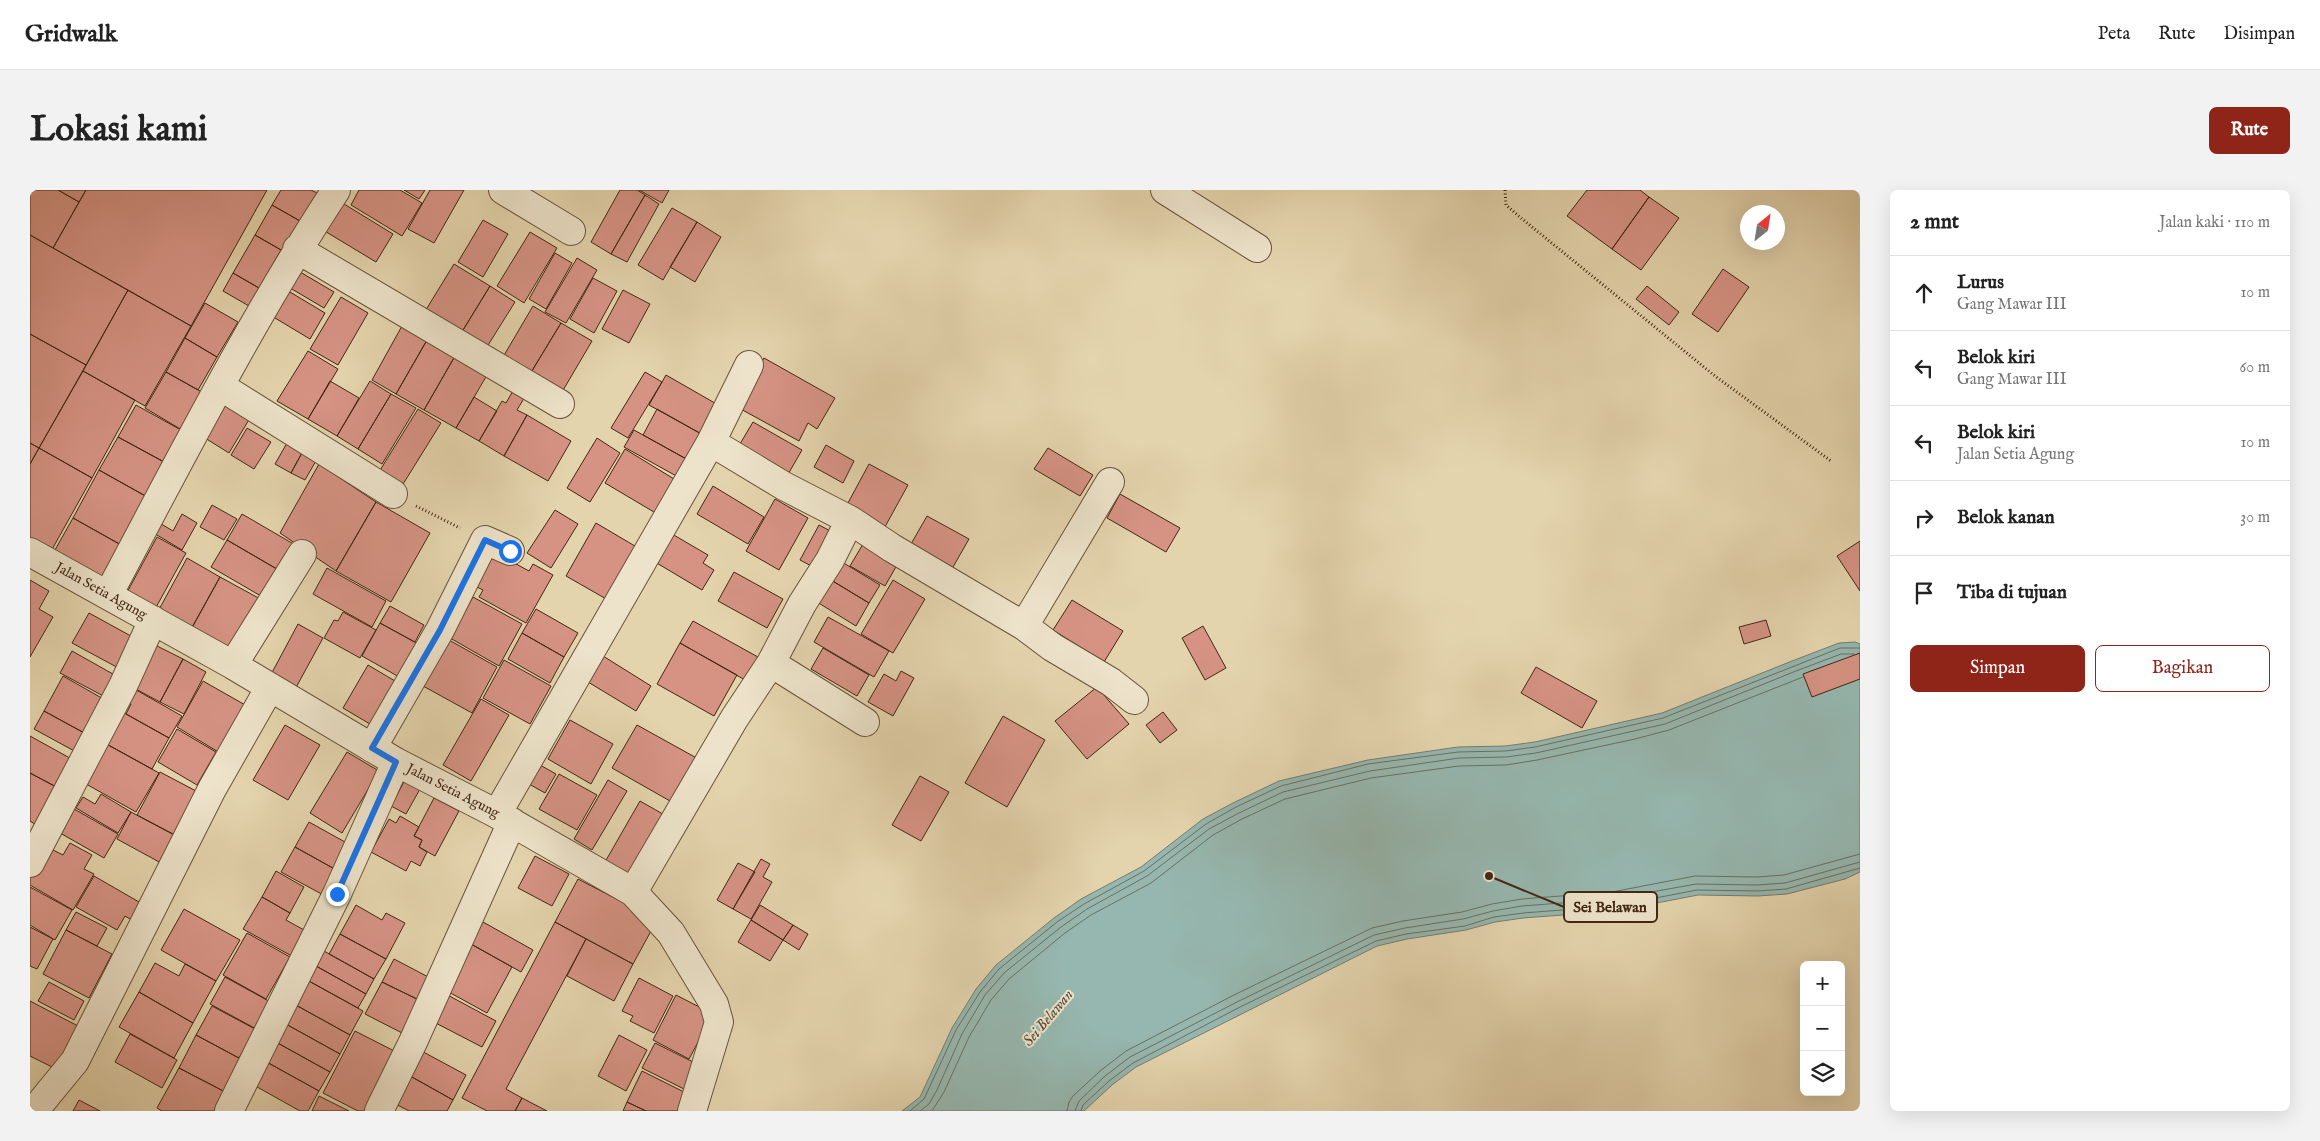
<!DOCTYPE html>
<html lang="id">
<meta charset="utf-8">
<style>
:root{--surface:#fff;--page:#f2f2f2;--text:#222;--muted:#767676;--line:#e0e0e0;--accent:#8f2418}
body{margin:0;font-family:"IM FELL English",serif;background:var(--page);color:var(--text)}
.controls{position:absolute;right:15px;bottom:15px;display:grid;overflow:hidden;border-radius:8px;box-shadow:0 5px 20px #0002}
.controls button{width:45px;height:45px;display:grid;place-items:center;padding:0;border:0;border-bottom:1px solid var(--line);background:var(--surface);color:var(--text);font:25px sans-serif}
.compass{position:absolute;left:1710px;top:15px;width:45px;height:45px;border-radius:50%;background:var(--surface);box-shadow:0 5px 20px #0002;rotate:30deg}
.stop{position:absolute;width:15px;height:15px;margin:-11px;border:4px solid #1a73e8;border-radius:50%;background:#fff}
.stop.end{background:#1a73e8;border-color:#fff;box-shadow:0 1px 5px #0008}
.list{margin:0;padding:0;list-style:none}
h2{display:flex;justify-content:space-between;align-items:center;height:65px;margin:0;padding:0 20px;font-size:21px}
h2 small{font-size:16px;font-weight:400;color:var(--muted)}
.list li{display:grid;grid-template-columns:32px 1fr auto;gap:15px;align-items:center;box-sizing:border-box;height:75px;padding:0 20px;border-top:1px solid var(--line)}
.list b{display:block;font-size:19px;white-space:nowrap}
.list p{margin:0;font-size:16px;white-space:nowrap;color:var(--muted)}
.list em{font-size:16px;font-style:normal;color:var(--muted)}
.actions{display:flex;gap:10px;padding:15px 20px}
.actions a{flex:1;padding:11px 0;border:1px solid var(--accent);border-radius:8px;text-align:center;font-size:18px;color:var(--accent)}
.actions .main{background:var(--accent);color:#fff}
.icon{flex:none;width:28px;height:28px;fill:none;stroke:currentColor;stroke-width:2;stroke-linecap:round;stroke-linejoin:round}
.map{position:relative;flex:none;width:1830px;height:921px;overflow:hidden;border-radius:8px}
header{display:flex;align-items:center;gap:30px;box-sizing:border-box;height:70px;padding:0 25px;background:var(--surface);border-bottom:1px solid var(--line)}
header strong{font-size:24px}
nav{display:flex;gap:28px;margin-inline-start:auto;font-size:18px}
.intro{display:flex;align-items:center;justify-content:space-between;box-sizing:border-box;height:120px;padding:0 30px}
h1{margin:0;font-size:35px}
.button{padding:12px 22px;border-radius:8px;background:var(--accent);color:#fff;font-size:18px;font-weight:700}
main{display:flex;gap:30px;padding:0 30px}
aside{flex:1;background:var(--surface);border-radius:8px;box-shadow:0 5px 20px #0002}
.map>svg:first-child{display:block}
.water{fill:#96b7af;stroke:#747d71}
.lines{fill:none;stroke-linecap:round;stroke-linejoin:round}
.shore{stroke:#6c6f61;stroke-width:1}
.building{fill:#d69384;stroke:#422713}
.minor-casing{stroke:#6a523a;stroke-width:30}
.path{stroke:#422713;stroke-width:3;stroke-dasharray:1 2.5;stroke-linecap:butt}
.minor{stroke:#ede3ca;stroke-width:28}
.route{stroke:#1a73e8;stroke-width:6}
.labels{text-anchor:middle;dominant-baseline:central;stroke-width:4;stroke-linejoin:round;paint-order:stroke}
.street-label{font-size:14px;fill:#422713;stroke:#ede3ca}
.water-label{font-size:15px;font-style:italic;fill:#574b3a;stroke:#ede3ca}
.leader{fill:none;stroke:#422713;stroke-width:2}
.callout-dot{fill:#422713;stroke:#ede3ca;stroke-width:2}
.callout{fill:#ede3ca;stroke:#422713;stroke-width:2}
.callout-label{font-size:15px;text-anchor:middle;font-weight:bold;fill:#422713}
</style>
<header>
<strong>Gridwalk</strong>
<nav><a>Peta</a><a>Rute</a><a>Disimpan</a></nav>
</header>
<div class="intro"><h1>Lokasi kami</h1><a class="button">Rute</a></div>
<main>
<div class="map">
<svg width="1830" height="921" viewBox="0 0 1830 921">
<rect width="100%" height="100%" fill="#e4d4ad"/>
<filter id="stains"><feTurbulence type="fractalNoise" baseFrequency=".004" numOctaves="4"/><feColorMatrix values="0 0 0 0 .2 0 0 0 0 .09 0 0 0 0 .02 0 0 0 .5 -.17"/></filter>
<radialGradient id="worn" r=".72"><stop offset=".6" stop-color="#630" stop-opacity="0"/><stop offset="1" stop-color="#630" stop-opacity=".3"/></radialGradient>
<path class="water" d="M1825,452L1830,454V682L1815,689L1757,704L1728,706L1668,705L1585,721L1493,728L1465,732L1436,740L1377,749L1347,756L1106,877L1082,895L1054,921H872L890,907L922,838L946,799L966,775L1024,728L1051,709L1111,677L1173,629L1203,613L1249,591L1338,570L1428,557L1475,556L1505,552L1632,523L1762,471L1809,453Z"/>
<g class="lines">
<path class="shore" d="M880,921L894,909L926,840L950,802L969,779L1027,732L1054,714L1114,681L1176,634L1206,617L1251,596L1338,574L1428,562L1475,561L1505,557L1633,528L1810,458H1830
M890,921L899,914L907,900L932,844L955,805L974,783L1031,737L1057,719L1117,686L1179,639L1209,623L1253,602L1340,581L1429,568L1476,567L1506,563L1635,534L1766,481L1811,464H1824
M902,921L914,902L939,847L961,810L979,789L1035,743L1061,725L1121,693L1183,645L1212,629L1255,609L1341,588L1429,576L1476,575L1507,570L1605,549L1639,540L1773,487
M1037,921L1039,912L1043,906L1070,881L1096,861L1204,805L1342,738L1373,731L1432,722L1462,714L1492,709L1582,702L1665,686L1727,687L1754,685L1830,664
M1045,921L1049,911L1075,886L1100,867L1207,812L1344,745L1375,738L1433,729L1463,721L1492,716L1583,709L1666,694L1727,695L1755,693L1830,672
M1051,921L1053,915L1079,891L1103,873L1210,817L1346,751L1376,744L1435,736L1464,727L1493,723L1584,716L1667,700L1727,701L1756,699L1830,678"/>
</g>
<path class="building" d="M0,0H28L49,12L23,58L0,45Z
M28,0H56L49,12Z
M56,0H237L161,136L23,58Z
M251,0H281L287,3L270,31L242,15Z
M329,0H370L392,13L372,46L321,15Z
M374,0H395L389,9Z
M400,0H434L404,53L378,39Z
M590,0H607L615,5L581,64L561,52Z
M609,0H639L632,13Z
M1557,0H1610L1619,7L1582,59L1537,26Z
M615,5L629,14L597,72L581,64Z
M1619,7L1649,28L1611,80L1582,59Z
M306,9L363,44L346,72L288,37Z
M242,15L270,31L253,61L225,45Z
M642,18L667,32L633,90L608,75Z
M453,30L478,44L453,87L428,72Z
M667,32L691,47L665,92L640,77Z
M500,42L527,58L494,113L467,96Z
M0,45L98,100L56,175L0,144Z
M225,45L251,60L229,98L203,83Z
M525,63L542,73L516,119L499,109Z
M547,68L567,80L536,133L515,122Z
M424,74L460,96L430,145L394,123Z
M260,76L304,102L294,118L250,92Z
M1693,79L1719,97L1688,142L1662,124Z
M203,83L229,98L219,116L193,101Z
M563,88L587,101L564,143L540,129Z
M250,96L295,123L280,149L235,122Z
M460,96L485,112L455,160L430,145Z
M1617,96L1649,122L1639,135L1606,109Z
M98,100L161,136L115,216L53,181Z
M593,100L620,114L599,153L572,139Z
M311,107L338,123L308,175L280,159Z
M175,113L208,132L187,167L155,148Z
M503,116L531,133L500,184L473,167Z
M531,133L562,151L532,202L500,184Z
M372,136L397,150L366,204L342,190Z
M0,144L56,175L9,258L0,253Z
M155,148L187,167L168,200L136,182Z
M397,150L425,166L394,220L366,204Z
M278,161L308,179L278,229L247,211Z
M425,166L457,185L426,238L394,220Z
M734,168L805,208L787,239L778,233L769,251L707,217Z
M53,181L105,210L62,288L9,258Z
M136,182L179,206L157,243L115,218Z
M615,182L632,192L598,248L581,238Z
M636,185L690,216L675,246L619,215Z
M300,191L329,208L307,246L278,229Z
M340,191L361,204L328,259L307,246Z
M484,199L496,205L487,220L497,225L474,266L449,251L472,211L476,213Z
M361,204L386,218L352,274L328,259Z
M444,207L467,221L449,251L426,238Z
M196,214L220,228L199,263L175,248Z
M106,215L160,245L143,277L88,247Z
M388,219L411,233L370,299L347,285Z
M627,219L675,246L660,271L613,245Z
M497,225L541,251L518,291L474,266Z
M723,232L772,260L753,293L704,264Z
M217,238L241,252L224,279L201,265Z
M604,240L660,271L650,288L594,257Z
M88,247L138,274L119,308L69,280Z
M567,248L590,263L560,312L537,298Z
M0,253L9,258L0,274Z
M257,253L273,261L261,283L245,274Z
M796,255L824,271L813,293L784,277Z
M9,258L62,288L20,363L0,352V274Z
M1018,258L1063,285L1050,306L1004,279Z
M595,259L649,292L629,325L575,293Z
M273,261L287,269L275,290L261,283Z
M289,274L346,312L306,381L250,343Z
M839,274L878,295L851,344L812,324Z
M69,280L119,308L93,356L43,328Z
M683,296L734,327L718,354L667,324Z
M1090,304L1150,338L1136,362L1077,328Z
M745,309L778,328L749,380L716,361Z
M346,312L400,343L361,412L306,381Z
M182,315L207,329L194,350L170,337Z
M525,320L548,334L521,378L497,363Z
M152,324L167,333L152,360L122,342L128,332L143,341Z
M212,324L267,356L252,382L197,350Z
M897,326L939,349L919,384L877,361Z
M43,328L93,356L71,394L21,367Z
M566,333L615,362L585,414L536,386Z
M789,335L810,346L791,381L770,370Z
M642,344L678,365L673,373L684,380L672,400L620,369Z
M127,347L156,363L124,421L95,406Z
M197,350L252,382L236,409L181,377Z
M1830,351V401L1807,366Z
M833,354L867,375L855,396L820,376Z
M464,362L499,381L503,374L523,385L496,433L449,407L453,400L445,396Z
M157,368L190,387L159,443L126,425Z
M812,372L850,395L839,413L801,390Z
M297,378L356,411L342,437L283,404Z
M704,382L753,409L737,438L688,411Z
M190,387L234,411L203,467L159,443Z
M0,390L19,401L9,419L23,427L0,467Z
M801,390L839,413L826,436L787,412Z
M863,390L895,409L863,463L831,444Z
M443,407L492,434L469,476L420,448Z
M1042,410L1093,441L1074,472L1023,440Z
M360,416L394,435L385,452L350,433Z
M506,419L548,443L534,467L492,443Z
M313,422L346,440L330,468L294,448L304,430L308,431Z
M59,423L110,451L94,481L42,453Z
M798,427L859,461L844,487L784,452Z
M1736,430L1741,446L1714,454L1709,437Z
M663,431L728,467L715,490L650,453Z
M350,433L397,459L378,492L332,466Z
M268,434L293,448L263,503L238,490Z
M1173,436L1196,478L1175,490L1152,448Z
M492,443L534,467L520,493L478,469Z
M419,450L467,477L442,523L393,496Z
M650,453L707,485L684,526L627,494Z
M123,454L153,469L130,512L100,496Z
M793,458L839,485L827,506L781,479Z
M42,461L90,488L79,509L30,483Z
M1830,463V489L1782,507L1773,484Z
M573,466L621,496L606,521L558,492Z
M153,469L176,482L154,524L130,512Z
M474,470L521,496L500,534L453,508Z
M338,475L365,491L340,534L313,518Z
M1506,477L1567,511L1552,538L1491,503Z
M871,481L884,488L863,526L838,512L854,484L866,491Z
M33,486L77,511L58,545L14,521Z
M173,491L217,516L190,563L147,537Z
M101,497L152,526L139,548L96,524L101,514L94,510Z
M1067,497L1099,534L1057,569L1025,531Z
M451,509L479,525L441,591L413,575Z
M89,520L139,548L122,579L71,551Z
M14,521L58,545L48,563L4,539Z
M1133,522L1147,540L1130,553L1116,535Z
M973,526L1015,550L977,617L935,593Z
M540,530L583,554L561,594L518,569Z
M255,535L290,555L258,610L223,590Z
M607,535L672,571L647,615L582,578Z
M147,539L186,562L167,595L128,572Z
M0,546L47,572L32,600L0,583Z
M71,551L129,583L106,622L49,590Z
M317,562L349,581L312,643L280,623Z
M503,571L526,584L515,603L492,590Z
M130,582L168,602L145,645L107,625Z
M0,583L32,600L11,638L0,631Z
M529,584L567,605L547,640L509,619Z
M890,586L919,602L891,651L862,635Z
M375,590L390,599L376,624L361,616Z
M578,590L597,601L562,660L544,649Z
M71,604L101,622L88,643L46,618L53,607L65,614Z
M404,608L429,621L405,666L389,657L392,650L384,646Z
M610,611L638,627L603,688L575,672Z
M37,615L88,644L74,668L23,639Z
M101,622L146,646L131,673L87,649Z
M370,626L389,637L384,646L392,650L389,657L397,662L390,676L381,671L376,681L341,662L359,629L366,633Z
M279,632L324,657L310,682L265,657Z
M40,653L62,665L54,679L64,684L43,720L0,695V686L17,657L33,665Z
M265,657L310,682L297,707L251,682Z
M505,666L539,684L522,716L488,698Z
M731,669L740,674L733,687L742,692L721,729L703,719Z
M708,673L725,682L703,719L687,710Z
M246,681L274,697L260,723L232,707Z
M64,686L116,716L107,733L95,726L87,740L46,717Z
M548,689L627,730L603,774L525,732Z
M0,697L42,720L25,750L0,735Z
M232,707L260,723L256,730L283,745L269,770L213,739Z
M326,715L352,730L356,723L375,733L356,769L310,744Z
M730,715L763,735L753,750L721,730Z
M154,719L210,750L186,791L131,760Z
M46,722L77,738L67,756L36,740Z
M721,730L753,750L740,771L708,752Z
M453,732L503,760L491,782L441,754Z
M525,732L556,749L476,899L492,908L485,921H457L432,908Z
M763,735L778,744L769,760L753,750Z
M0,737L23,749L7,779L0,776Z
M36,740L82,764L59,808L13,784Z
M217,743L260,767L236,809L193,785Z
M310,744L356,769L344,789L299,764Z
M556,749L603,774L584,811L537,786Z
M441,754L482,777L457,823L415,800Z
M294,761L344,789L336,804L286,776Z
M364,769L404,790L393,812L352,792Z
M125,773L149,786L155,774L186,791L163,833L109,802Z
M286,776L336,804L328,818L277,790Z
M195,787L244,814L230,841L180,814Z
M609,788L643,806L624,843L600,831L603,826L592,821Z
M277,790L333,821L320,845L264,814Z
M19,792L54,811L44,830L8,811Z
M352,792L393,812L376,845L335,824Z
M109,802L163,833L144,868L89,837Z
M412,802L466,831L452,857L398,829Z
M646,805L683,824L659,869L623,850Z
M0,811L50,837L28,880L0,866Z
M264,814L320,845L310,864L254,833Z
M182,816L225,839L209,868L166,845Z
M254,833L310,864L300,882L244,851Z
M325,841L374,866L346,921H328L293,903Z
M100,844L147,870L132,898L85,872Z
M166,845L218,873L201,905L149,878Z
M589,845L617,860L596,901L568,886Z
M244,851L300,882L289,901L233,870Z
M625,853L667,874L654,899L612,878Z
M386,858L436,885L423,910L373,882Z
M233,870L289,901L278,921H270L220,893Z
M149,878L201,905L192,921H132L127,918Z
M612,881L658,904L649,921H616L597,912Z
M373,882L423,910L417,921H379L358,910Z
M289,906L319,921H282Z
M492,908L517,921H485Z
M49,910L70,921H43Z
M597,912L616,921H593Z"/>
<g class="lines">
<defs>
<path id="minor" d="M473,0L541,41
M1135,0L1227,58
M267,59L530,214
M190,196L363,304
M681,252L719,175
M0,362L203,475L366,572L467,624L603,702L641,743L684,814L689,832L662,921
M78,405C151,268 221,130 306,0
M994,436L1080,292
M741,473L835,532
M203,475L272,364
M342,558L410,440L455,350L480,361
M467,624L681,252L754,296L820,330L862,358L994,436L1022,457L1081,492L1104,510
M0,673L93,496L123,430
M603,702L704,529L741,473L772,414L800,370L820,330
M4,921L45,871L182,599L240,497
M199,921L307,704L366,572
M349,921L383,852L482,632"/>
</defs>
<use href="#minor" class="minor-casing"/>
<path class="path" d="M1475,0L1476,15L1491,28L1685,186L1801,271
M386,316L430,338"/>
<use href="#minor" class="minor"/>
</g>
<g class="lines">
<path class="route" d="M307,704L366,572L342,558L410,440L455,350L480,361"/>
</g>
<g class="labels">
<g class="street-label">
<text transform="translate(71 401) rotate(29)">Jalan Setia Agung</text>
<text transform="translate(423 601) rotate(27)">Jalan Setia Agung</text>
</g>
<g class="water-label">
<text transform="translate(1018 828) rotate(-50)">Sei Belawan</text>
</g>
</g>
<path class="leader" d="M1459 686L1534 717"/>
<circle class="callout-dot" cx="1459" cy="686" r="5"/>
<rect class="callout" x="1534" y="702" width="93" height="30" rx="5"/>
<g class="callout-label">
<text x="1580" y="722">Sei Belawan</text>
</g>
<rect width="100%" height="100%" filter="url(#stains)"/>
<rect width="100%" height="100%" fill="url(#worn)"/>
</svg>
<div class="controls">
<button>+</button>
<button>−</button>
<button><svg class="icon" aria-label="layers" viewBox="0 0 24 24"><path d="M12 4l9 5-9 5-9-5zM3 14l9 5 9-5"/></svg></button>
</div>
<svg class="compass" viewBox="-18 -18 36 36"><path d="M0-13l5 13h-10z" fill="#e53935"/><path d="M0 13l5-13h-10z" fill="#767676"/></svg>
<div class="stop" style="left:480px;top:361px"></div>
<div class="stop end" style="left:307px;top:704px"></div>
</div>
<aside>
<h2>2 mnt<small>Jalan kaki · 110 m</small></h2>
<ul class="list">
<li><svg class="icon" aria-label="ahead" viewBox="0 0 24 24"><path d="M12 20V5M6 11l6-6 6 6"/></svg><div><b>Lurus</b><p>Gang Mawar III</p></div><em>10 m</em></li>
<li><svg class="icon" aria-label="left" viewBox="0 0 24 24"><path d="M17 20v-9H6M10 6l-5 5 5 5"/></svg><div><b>Belok kiri</b><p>Gang Mawar III</p></div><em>60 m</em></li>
<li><svg class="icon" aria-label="left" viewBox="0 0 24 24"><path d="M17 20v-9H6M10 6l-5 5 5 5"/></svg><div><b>Belok kiri</b><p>Jalan Setia Agung</p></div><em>10 m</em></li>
<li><svg class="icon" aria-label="right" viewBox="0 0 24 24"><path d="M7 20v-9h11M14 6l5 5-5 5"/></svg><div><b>Belok kanan</b></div><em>30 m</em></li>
<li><svg class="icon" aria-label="arrive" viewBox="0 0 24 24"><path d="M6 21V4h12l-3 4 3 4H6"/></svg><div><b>Tiba di tujuan</b></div></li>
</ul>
<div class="actions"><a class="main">Simpan</a><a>Bagikan</a></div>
</aside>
</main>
